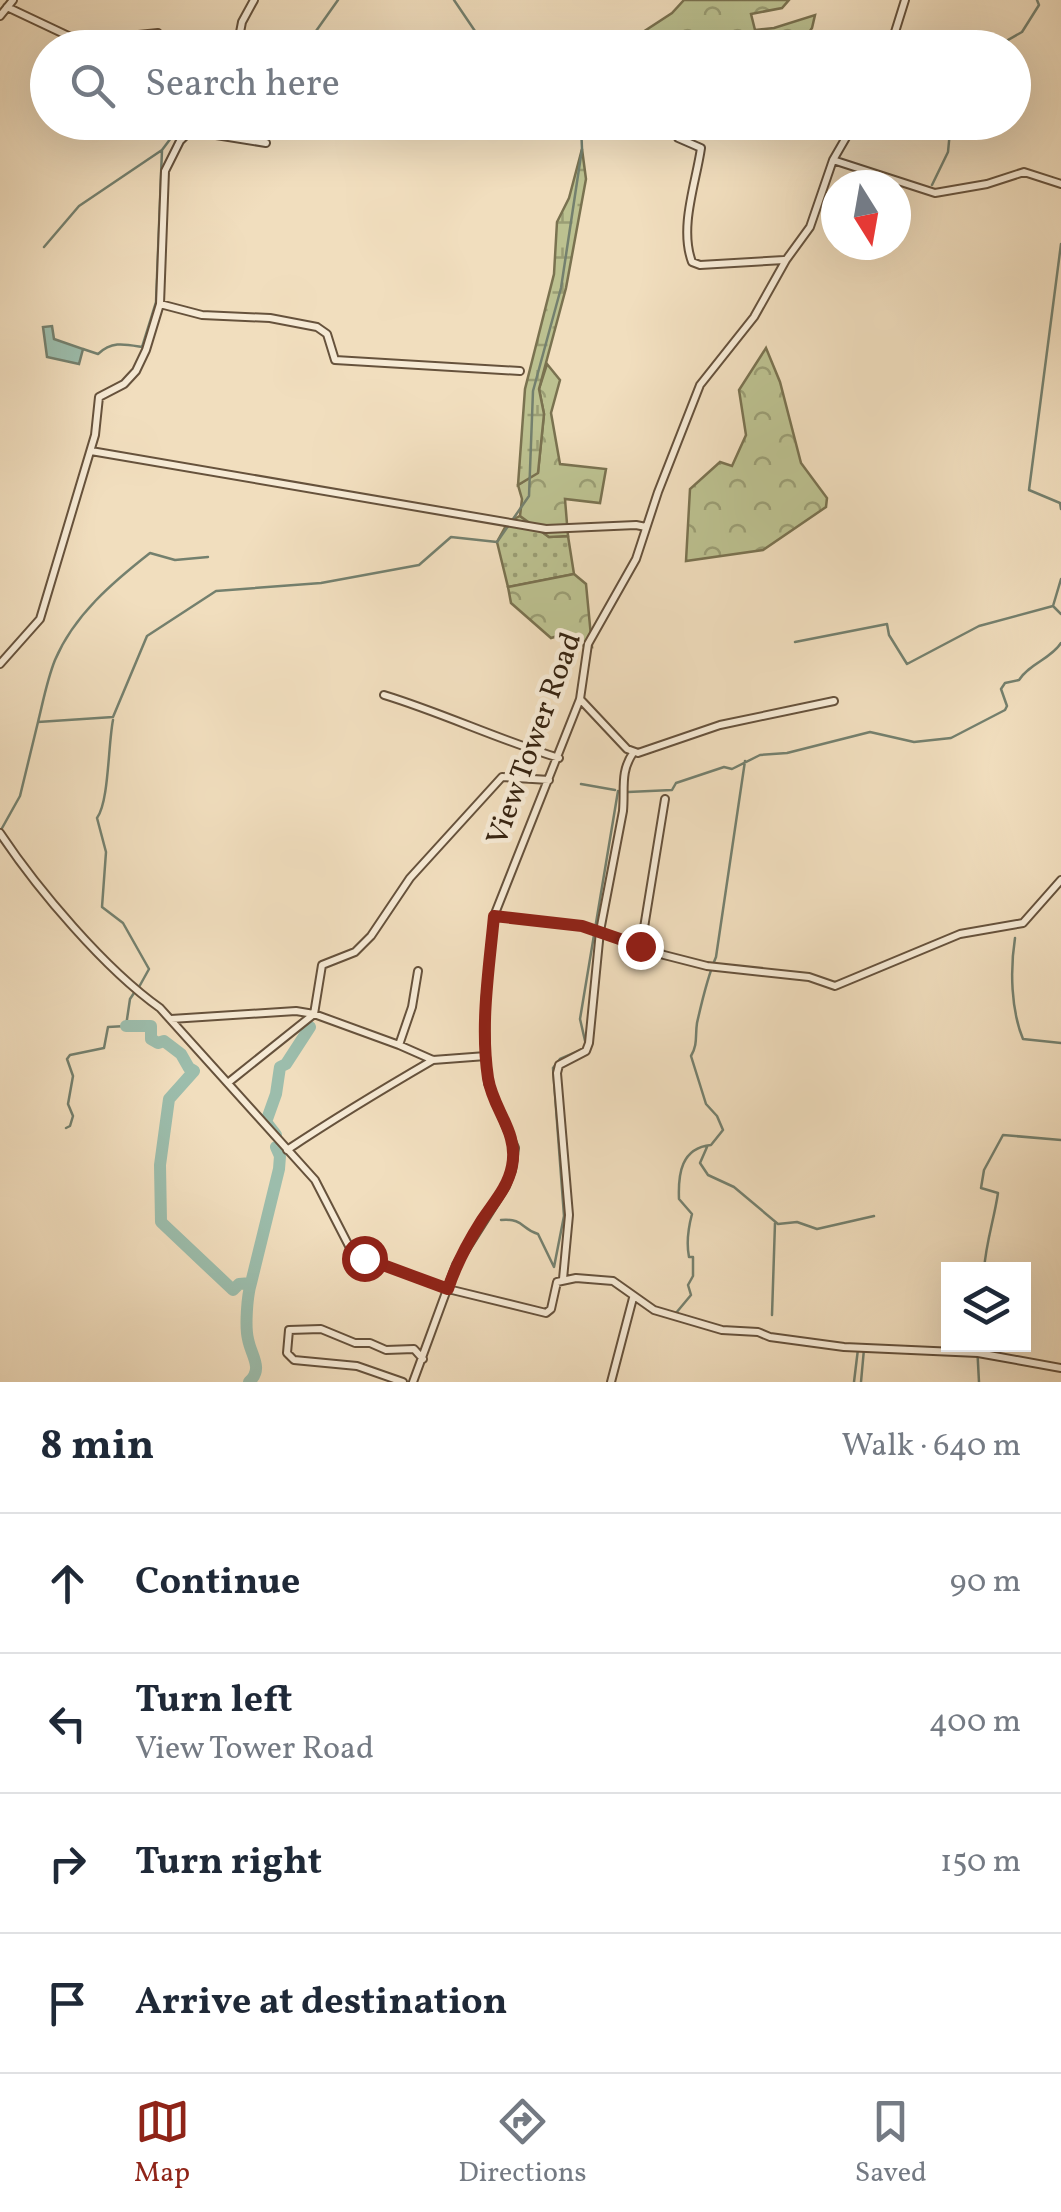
<!DOCTYPE html>
<meta charset="utf-8">
<style>
:root{--surface:#fff;--page:#f2f2f3;--text:#1f2937;--muted:#747a83;--line:#e0e1e3;--accent:#8f2418}
body{margin:0;font-family:Vollkorn,serif;background:var(--page);color:var(--text)}
.controls{position:absolute;right:30px;bottom:30px;display:grid;overflow:hidden;border-radius:0px;box-shadow:0 10px 40px #0002}
.controls button{width:90px;height:90px;display:grid;place-items:center;padding:0;border:0;border-bottom:2px solid var(--line);background:var(--surface);color:var(--text);font:50px sans-serif}
.compass{position:absolute;left:821px;top:170px;width:90px;height:90px;border-radius:50%;background:var(--surface);box-shadow:0 10px 40px #0002;rotate:169deg}
.stop{position:absolute;width:30px;height:30px;margin:-22px;border:8px solid #8f2418;border-radius:50%;background:#fff}
.stop.end{background:#8f2418;border-color:#fff;box-shadow:0 2px 10px #0008}
.list{margin:0;padding:0;list-style:none}
h2{display:flex;justify-content:space-between;align-items:center;height:130px;margin:0;padding:0 40px;font-size:42px}
h2 small{font-size:32px;font-weight:400;color:var(--muted)}
.list li{display:grid;grid-template-columns:65px 1fr auto;gap:30px;align-items:center;box-sizing:border-box;height:140px;padding:0 40px;border-top:2px solid var(--line)}
.list b{display:block;font-size:38px;white-space:nowrap}
.list p{margin:0;font-size:32px;white-space:nowrap;color:var(--muted)}
.list em{font-size:32px;font-style:normal;color:var(--muted)}
.icon{flex:none;width:55px;height:55px;fill:none;stroke:currentColor;stroke-width:2;stroke-linecap:round;stroke-linejoin:round}
.map{position:relative;flex:none;width:1061px;height:1382px;overflow:hidden}
.search{position:absolute;background:var(--surface);box-shadow:0 10px 40px #0002;left:30px;right:30px;top:30px;height:110px;display:flex;align-items:center;gap:25px;box-sizing:border-box;padding:0 35px;border-radius:55px;color:var(--muted);font-size:38px}
.sheet{height:690px;background:var(--surface)}
nav{display:flex;justify-content:space-around;align-items:center;box-sizing:border-box;height:140px;border-top:2px solid var(--line);background:var(--surface);font-size:28px;color:var(--muted)}
nav a{display:grid;justify-items:center;gap:5px}
nav .on{color:var(--accent)}
.map>svg:first-child{display:block}
.grass{fill:url(#grass-dots);stroke:#7a7250;stroke-width:2.5}
.forest{fill:url(#forest-crowns);stroke:#7a7250;stroke-width:2.5}
.wetland{fill:url(#wetland-marsh);stroke:#7a7250;stroke-width:2.5}
.water{fill:#9cbdac;stroke:#74806e;stroke-width:2.5}
.lines{fill:none;stroke-linecap:round;stroke-linejoin:round}
.stream{stroke:#74806e;stroke-width:2.5}
.river{stroke:#9cbdac;stroke-width:12}
.minor-casing{stroke:#66523c;stroke-width:10}
.minor{stroke:#f6ead5;stroke-width:6}
.route{stroke:#8f2418;stroke-width:12}
.labels{text-anchor:middle;dominant-baseline:central;stroke-width:9;stroke-linejoin:round;paint-order:stroke}
.street-label{font-size:30px;fill:#372411;stroke:#f6ead5}
</style>
<div class="map">
<svg width="1061" height="1382" viewBox="0 0 1061 1382">
<defs>
<pattern id="grass-dots" width="8" height="8" patternUnits="userSpaceOnUse" patternTransform="scale(2.5)"><rect width="8" height="8" fill="#bcc190"/><path d="M2 2h.1M6 6h.1" fill="none" stroke="#9a9d74" stroke-width="1.8" stroke-linecap="round"/></pattern>
<pattern id="forest-crowns" width="20" height="18" patternUnits="userSpaceOnUse" patternTransform="scale(2.5)"><rect width="20" height="18" fill="#bcc190"/><path d="M2 6a3 3 0 1 1 6 0M12 15a3 3 0 1 1 6 0" fill="none" stroke="#9a9d74"/></pattern>
<pattern id="wetland-marsh" width="20" height="14" patternUnits="userSpaceOnUse" patternTransform="scale(2.5)"><rect width="20" height="14" fill="#bcc190"/><path d="M1 5h8M5 5V1M11 12h8M15 12V8" fill="none" stroke="#9a9d74"/></pattern>
</defs>
<rect width="100%" height="100%" fill="#f1debe"/>
<filter id="stains"><feTurbulence type="fractalNoise" baseFrequency=".002" numOctaves="4"/><feColorMatrix values="0 0 0 0 .2 0 0 0 0 .09 0 0 0 0 .02 0 0 0 .5 -.17"/></filter>
<radialGradient id="worn" r=".72"><stop offset=".6" stop-color="#630" stop-opacity="0"/><stop offset="1" stop-color="#630" stop-opacity=".3"/></radialGradient>
<path class="grass" d="M520,516L549,537L568,536L574,574L508,587L497,542L508,522Z"/>
<path class="forest" d="M684,0H789L782,8L751,14L755,30L774,28L815,15L812,28L799,47H649L643,32L672,13Z
M766,348L780,382L801,463L827,498L826,507L763,550L686,561L690,489L720,462L732,466L746,435L739,390Z
M547,364L560,380L551,413L560,464L606,469L600,503L565,499L568,536L549,537L520,516L522,499L518,485L538,472L544,414L539,389Z
M574,574L586,584L592,647L568,643L564,634L551,638L511,603L508,587Z"/>
<path class="wetland" d="M582,149L586,179L566,288L539,389L544,414L538,473L518,485L525,389L554,274L557,222L569,198Z"/>
<path class="water" d="M52,326L54,339L83,349L79,364L47,357L43,327Z"/>
<g class="lines">
<path class="stream" d="M454,0L477,34L479,48
M304,48L338,0
M994,48L1022,32L1039,5L1037,0
M501,122H513
M534,122L541,127L554,122
M932,185L948,152L950,131L944,122
M1061,244L1029,490L1060,503L1061,509
M44,247L79,206L162,150L183,122
M83,349L98,354C112,341 124,344 142,347L156,302L162,150
M1053,606L1061,579
M795,642L887,624L889,635L907,664L979,626L1053,606L1061,614
M113,720C108,745 109,802 97,818L106,852L102,907L123,923L149,969L139,987
M38,722C43,702 47,680 55,660C74,615 113,582 150,553L175,560L208,557
M581,784L615,790
M628,792L672,790L676,783L724,767L732,769L760,755L787,753L870,732L914,742L951,738L1005,710L1007,706L1001,689L1005,683L1019,680C1030,663 1051,659 1061,643
M1,830L20,796L38,722L113,717L147,636L216,591L321,583L419,565L451,537L497,542L529,496L533,391L561,288L582,149L581,124L561,122
M1015,938C1010,970 1011,1010 1023,1039L1061,1043
M586,1045L580,1019L618,791
M66,1128L70,1126L73,1116L68,1104L73,1076L67,1059L70,1055L104,1048L108,1027L126,1026L130,999L134,993
M707,1147L700,1163L708,1175L734,1187L778,1224L797,1222L817,1229L874,1216
M501,1220C524,1218 521,1229 538,1234L554,1267L564,1216L553,1068L560,1059L581,1050
M984,1270C986,1242 994,1220 998,1193L981,1188L984,1170L1003,1135L1061,1140
M676,1313L691,1295L688,1285L693,1276V1257H689C686,1242 688,1229 692,1214L679,1199C678,1174 681,1148 711,1145L723,1130L717,1116L706,1104L691,1056C698,1044 695,1036 697,1023C702,1001 707,978 716,957L745,761
M772,1315L775,1223
M977,1344L979,1382
M854,1382L858,1349
M861,1382L864,1349"/>
<path class="river" d="M126,1026H151V1039L158,1043L164,1041L181,1054L189,1068L194,1071L169,1099L160,1165L161,1222L233,1290L239,1284L251,1283L279,1169L280,1156L276,1147
M276,1135L266,1122L276,1094L280,1067L286,1064L310,1027
M249,1382C264,1368 251,1356 248,1339C245,1327 247,1296 251,1283"/>
<defs>
<path id="minor" d="M7,7L79,41L158,33
M0,16L13,0
M237,48L242,22L254,0
M890,48L905,0
M670,122L678,138L701,148C696,183 679,227 692,262L700,265L784,260
M191,131L266,143
M833,160L935,193L987,184L1024,172L1061,184
M160,304L202,315L270,318L317,327L327,334L335,360L520,371
M91,451L546,529L636,525L646,527
M0,664L40,619L95,435L99,397L124,384L136,371L146,350L160,304L165,171L180,141L199,122
M384,695C443,713 499,740 559,758
M580,699L627,749L638,753L720,725L834,701
M0,833C38,890 105,969 160,1008L315,1180L350,1248L364,1258L448,1289L546,1313L551,1309L557,1282L576,1278L613,1281L654,1310L722,1330L758,1332L770,1337L844,1347L978,1353L1061,1368
M494,916L582,926L664,955L707,966L809,977L835,986L960,934L1023,923L1061,880
M641,946L665,799
M171,1019L296,1011L314,1014L322,965L355,952L371,936L410,878L502,777L549,780
M399,1045L433,1060L486,1056
M229,1082L314,1014L399,1045L412,1007L418,971
M287,1150C335,1118 383,1089 433,1060
M563,1279L569,1215L557,1073L559,1065L586,1051L589,1043L600,931L623,811C625,788 620,772 633,753
M403,1382L357,1366L294,1360L287,1353L289,1330L321,1329L355,1343H370L386,1350L414,1349L423,1359
M413,1382L456,1265L506,1186L512,1170L515,1148L488,1083L486,1056L485,1003L494,916L580,699L588,644L636,559L658,492L700,385L754,317L786,260L810,227L833,160L855,122
M611,1382L633,1298"/>
</defs>
<use href="#minor" class="minor-casing"/>
<use href="#minor" class="minor"/>
</g>
<g class="lines">
<path class="route" d="M364,1258L448,1289C456,1264 468,1242 482,1220C494,1202 508,1187 512,1166C519,1132 493,1110 488,1078C480,1025 489,969 494,916L582,926L640,946"/>
</g>
<g class="labels">
<g class="street-label">
<text transform="translate(535 739) rotate(-70)">View Tower Road</text>
</g>
</g>
<rect width="100%" height="100%" filter="url(#stains)"/>
<rect width="100%" height="100%" fill="url(#worn)"/>
</svg>
<div class="controls">
<button><svg class="icon" aria-label="layers" viewBox="0 0 24 24"><path d="M12 4l9 5-9 5-9-5zM3 14l9 5 9-5"/></svg></button>
</div>
<svg class="compass" viewBox="-18 -18 36 36"><path d="M0-13l5 13h-10z" fill="#e53935"/><path d="M0 13l5-13h-10z" fill="#747a83"/></svg>
<div class="stop" style="left:364px;top:1258px"></div>
<div class="stop end" style="left:640px;top:946px"></div>
<div class="search"><svg class="icon" aria-label="search" viewBox="0 0 24 24"><circle cx="10" cy="10" r="6"/><path d="M15 15l6 6"/></svg>Search here</div>
</div>
<section class="sheet">
<h2>8 min<small>Walk · 640 m</small></h2>
<ul class="list">
<li><svg class="icon" aria-label="ahead" viewBox="0 0 24 24"><path d="M12 20V5M6 11l6-6 6 6"/></svg><div><b>Continue</b></div><em>90 m</em></li>
<li><svg class="icon" aria-label="left" viewBox="0 0 24 24"><path d="M17 20v-9H6M10 6l-5 5 5 5"/></svg><div><b>Turn left</b><p>View Tower Road</p></div><em>400 m</em></li>
<li><svg class="icon" aria-label="right" viewBox="0 0 24 24"><path d="M7 20v-9h11M14 6l5 5-5 5"/></svg><div><b>Turn right</b></div><em>150 m</em></li>
<li><svg class="icon" aria-label="arrive" viewBox="0 0 24 24"><path d="M6 21V4h12l-3 4 3 4H6"/></svg><div><b>Arrive at destination</b></div></li>
</ul>
</section>
<nav>
<a class="on"><svg class="icon" aria-label="map" viewBox="0 0 24 24"><path d="M3 6l6-2 6 2 6-2v14l-6 2-6-2-6 2zM9 4v14M15 6v14"/></svg>Map</a>
<a><svg class="icon" aria-label="directions" viewBox="0 0 24 24"><path d="M12 3l9 9-9 9-9-9zM9 14v-3h6M13 9l2 2-2 2"/></svg>Directions</a>
<a><svg class="icon" aria-label="saved" viewBox="0 0 24 24"><path d="M7 4h10v16l-5-4-5 4z"/></svg>Saved</a>
</nav>
